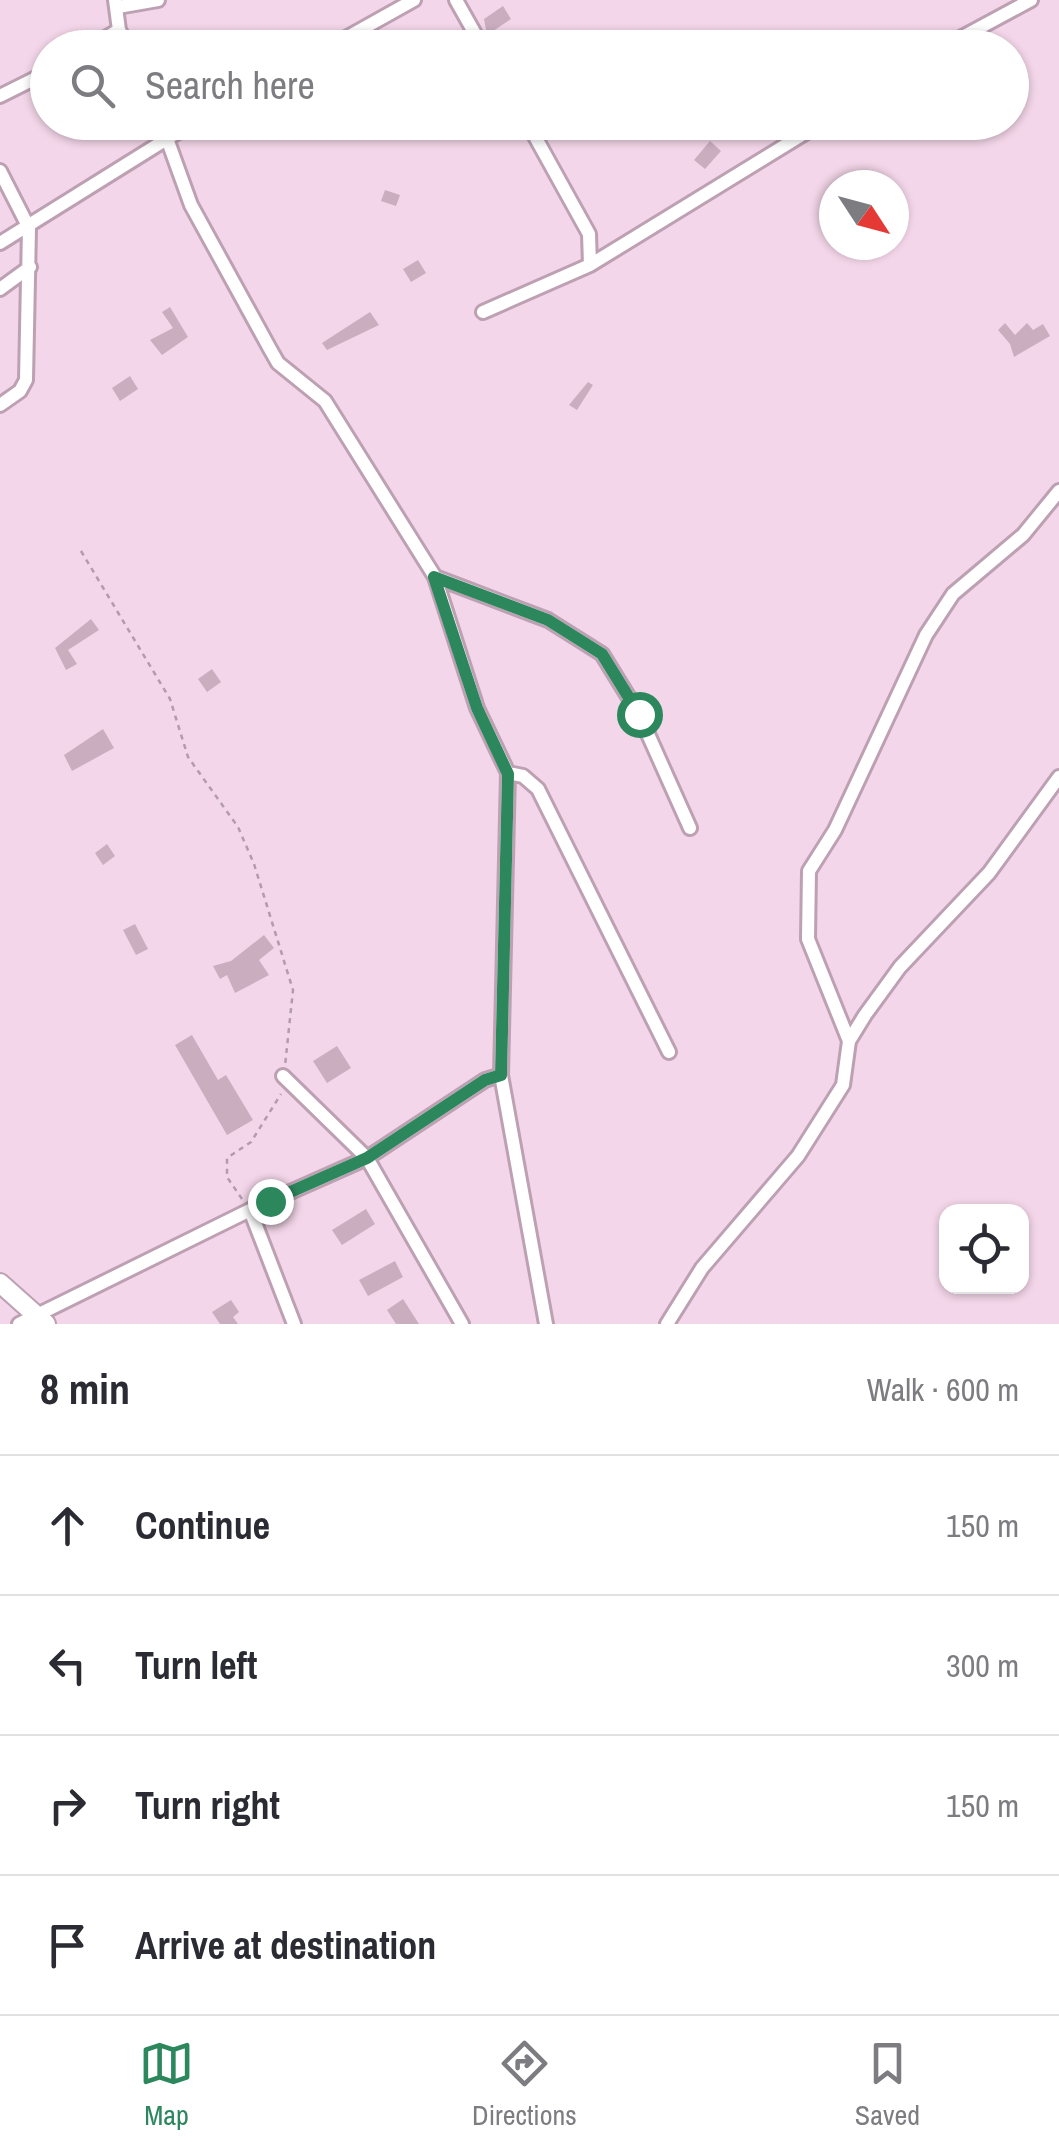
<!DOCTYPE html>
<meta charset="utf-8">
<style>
:root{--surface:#fff;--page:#f2f2f3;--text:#2b2b33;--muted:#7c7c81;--line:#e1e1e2;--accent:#2d875d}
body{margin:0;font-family:"Archivo Narrow",sans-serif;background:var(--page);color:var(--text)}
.controls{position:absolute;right:30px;bottom:30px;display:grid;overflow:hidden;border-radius:20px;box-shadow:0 2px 8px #0004}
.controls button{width:90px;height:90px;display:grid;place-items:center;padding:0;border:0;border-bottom:2px solid var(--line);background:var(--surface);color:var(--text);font:50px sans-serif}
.compass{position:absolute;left:819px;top:170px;width:90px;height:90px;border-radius:50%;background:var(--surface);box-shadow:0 2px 8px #0004;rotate:126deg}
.stop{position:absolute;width:30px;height:30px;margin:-22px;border:8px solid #2d875d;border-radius:50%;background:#fff}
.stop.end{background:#2d875d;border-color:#fff;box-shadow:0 2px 10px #0008}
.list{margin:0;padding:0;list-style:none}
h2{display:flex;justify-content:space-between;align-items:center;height:130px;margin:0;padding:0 40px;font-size:42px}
h2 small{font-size:32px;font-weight:400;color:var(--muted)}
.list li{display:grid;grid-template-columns:65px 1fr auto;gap:30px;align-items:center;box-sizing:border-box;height:140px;padding:0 40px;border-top:2px solid var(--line)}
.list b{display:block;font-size:38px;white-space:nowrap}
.list em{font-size:32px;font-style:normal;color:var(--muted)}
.icon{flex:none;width:55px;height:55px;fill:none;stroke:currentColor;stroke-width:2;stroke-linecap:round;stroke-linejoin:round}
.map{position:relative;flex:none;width:1059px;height:1324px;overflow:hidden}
.search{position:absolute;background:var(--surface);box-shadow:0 2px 8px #0004;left:30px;right:30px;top:30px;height:110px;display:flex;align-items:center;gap:25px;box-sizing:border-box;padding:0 35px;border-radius:55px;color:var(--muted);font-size:38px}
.sheet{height:690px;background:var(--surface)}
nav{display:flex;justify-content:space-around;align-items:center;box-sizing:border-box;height:140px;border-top:2px solid var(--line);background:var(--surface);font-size:28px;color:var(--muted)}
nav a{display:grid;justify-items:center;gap:5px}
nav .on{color:var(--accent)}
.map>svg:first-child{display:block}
.building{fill:#caaec0}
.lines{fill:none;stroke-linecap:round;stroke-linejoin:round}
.minor-casing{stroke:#bda1b3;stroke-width:18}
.secondary-casing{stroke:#bda1b3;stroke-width:22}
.path{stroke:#b29baa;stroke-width:2.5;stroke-dasharray:5 5;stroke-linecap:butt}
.minor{stroke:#fff;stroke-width:12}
.secondary{stroke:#fff;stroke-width:18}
.route{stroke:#2d875d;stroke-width:12}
</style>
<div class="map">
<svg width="1059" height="1324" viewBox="0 0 1059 1324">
<rect width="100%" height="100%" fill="#f3d6e9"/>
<path class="building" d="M503,6L511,19L487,35L484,19Z
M710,141L721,151L705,169L694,160Z
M385,190L400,195L396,206L381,201Z
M418,260L426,273L411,282L403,269Z
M170,307L188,337L162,355L150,340L173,328L162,312Z
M370,312L379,325L327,350L322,343Z
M1005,323L1015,335L1027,323L1033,330L1043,324L1050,336L1014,357L1010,344L998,330Z
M130,376L138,389L120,401L112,388Z
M588,382L593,385L577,410L569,405Z
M91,619L99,630L68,650L77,664L66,670L55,648Z
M212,669L221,682L207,692L198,679Z
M103,729L114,748L72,771L64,755Z
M107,844L115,856L103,865L95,853Z
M135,924L148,949L136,955L123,930Z
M264,935L274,948L259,960L269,975L235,993L227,975L220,979L213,966L231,961Z
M192,1035L218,1080L226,1075L253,1120L227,1135L175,1045Z
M337,1046L351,1068L327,1083L313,1061Z
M366,1209L375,1224L342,1245L332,1230Z
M395,1261L403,1277L368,1296L359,1280Z
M403,1299L419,1324H396L387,1310Z
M231,1300L239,1312L233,1317L238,1324H220L212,1312Z"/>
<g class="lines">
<defs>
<path id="minor" d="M115,0L119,30L129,48
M456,0L483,48
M118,7L158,0
M89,48L119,30
M328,48L414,0
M942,48L1031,0
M0,96L48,72
M161,122L191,205L270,349L278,363L325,401L435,577L548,620L602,654L639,714L690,828
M0,171L29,228L26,380L20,391L0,405
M0,243L194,122
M590,265L823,122
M0,289L30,267
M483,312L590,265L589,234L527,122
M435,577L477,708L508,773L501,1075L546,1324
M508,773L523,776L538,789L669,1052
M849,1041L808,939L809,871L835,830L926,635L953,594L1023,535L1059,491
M283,1076L367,1158L462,1324
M250,1210L294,1324
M19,1324L250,1210L367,1158L485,1080L501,1075
M667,1324L702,1268L798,1156L843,1085L849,1041L865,1015L900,967L989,873L1059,777"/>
<path id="secondary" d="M0,1283L46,1324"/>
</defs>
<use href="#minor" class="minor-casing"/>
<use href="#secondary" class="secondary-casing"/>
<path class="path" d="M81,551L170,699L188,757L238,827L254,864L293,990L285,1066
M242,1199L227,1177V1158L251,1142L281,1094"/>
<use href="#minor" class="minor"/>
<use href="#secondary" class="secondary"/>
</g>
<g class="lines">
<path class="route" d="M270,1201L367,1158L485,1080L501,1075L508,774L477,708L434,577L548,620L602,654L639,714"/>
</g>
</svg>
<div class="controls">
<button><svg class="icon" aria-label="locate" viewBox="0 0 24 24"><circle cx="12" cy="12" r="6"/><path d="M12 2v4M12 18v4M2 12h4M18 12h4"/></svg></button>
</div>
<svg class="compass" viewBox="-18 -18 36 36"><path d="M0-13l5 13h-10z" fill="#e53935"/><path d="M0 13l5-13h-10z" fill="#7c7c81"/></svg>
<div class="stop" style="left:639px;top:714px"></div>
<div class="stop end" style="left:270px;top:1201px"></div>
<div class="search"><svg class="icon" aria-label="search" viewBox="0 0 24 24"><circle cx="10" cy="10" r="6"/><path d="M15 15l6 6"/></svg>Search here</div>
</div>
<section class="sheet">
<h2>8 min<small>Walk · 600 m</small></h2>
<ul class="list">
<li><svg class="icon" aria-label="ahead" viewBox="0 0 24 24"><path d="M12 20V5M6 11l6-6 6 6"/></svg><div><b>Continue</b></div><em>150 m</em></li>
<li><svg class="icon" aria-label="left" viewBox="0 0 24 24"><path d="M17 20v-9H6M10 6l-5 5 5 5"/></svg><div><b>Turn left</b></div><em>300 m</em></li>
<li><svg class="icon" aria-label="right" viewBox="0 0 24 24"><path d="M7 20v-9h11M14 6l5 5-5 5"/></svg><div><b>Turn right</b></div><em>150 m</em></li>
<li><svg class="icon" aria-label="arrive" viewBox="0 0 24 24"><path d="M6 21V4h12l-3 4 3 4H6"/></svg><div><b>Arrive at destination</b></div></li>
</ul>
</section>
<nav>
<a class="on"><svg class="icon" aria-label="map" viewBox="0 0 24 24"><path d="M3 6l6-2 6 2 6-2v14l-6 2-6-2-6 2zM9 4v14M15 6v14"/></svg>Map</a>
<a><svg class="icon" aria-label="directions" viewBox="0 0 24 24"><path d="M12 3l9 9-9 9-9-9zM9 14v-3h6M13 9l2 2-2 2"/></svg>Directions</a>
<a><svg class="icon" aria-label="saved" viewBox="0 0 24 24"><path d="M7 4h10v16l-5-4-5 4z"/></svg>Saved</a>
</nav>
